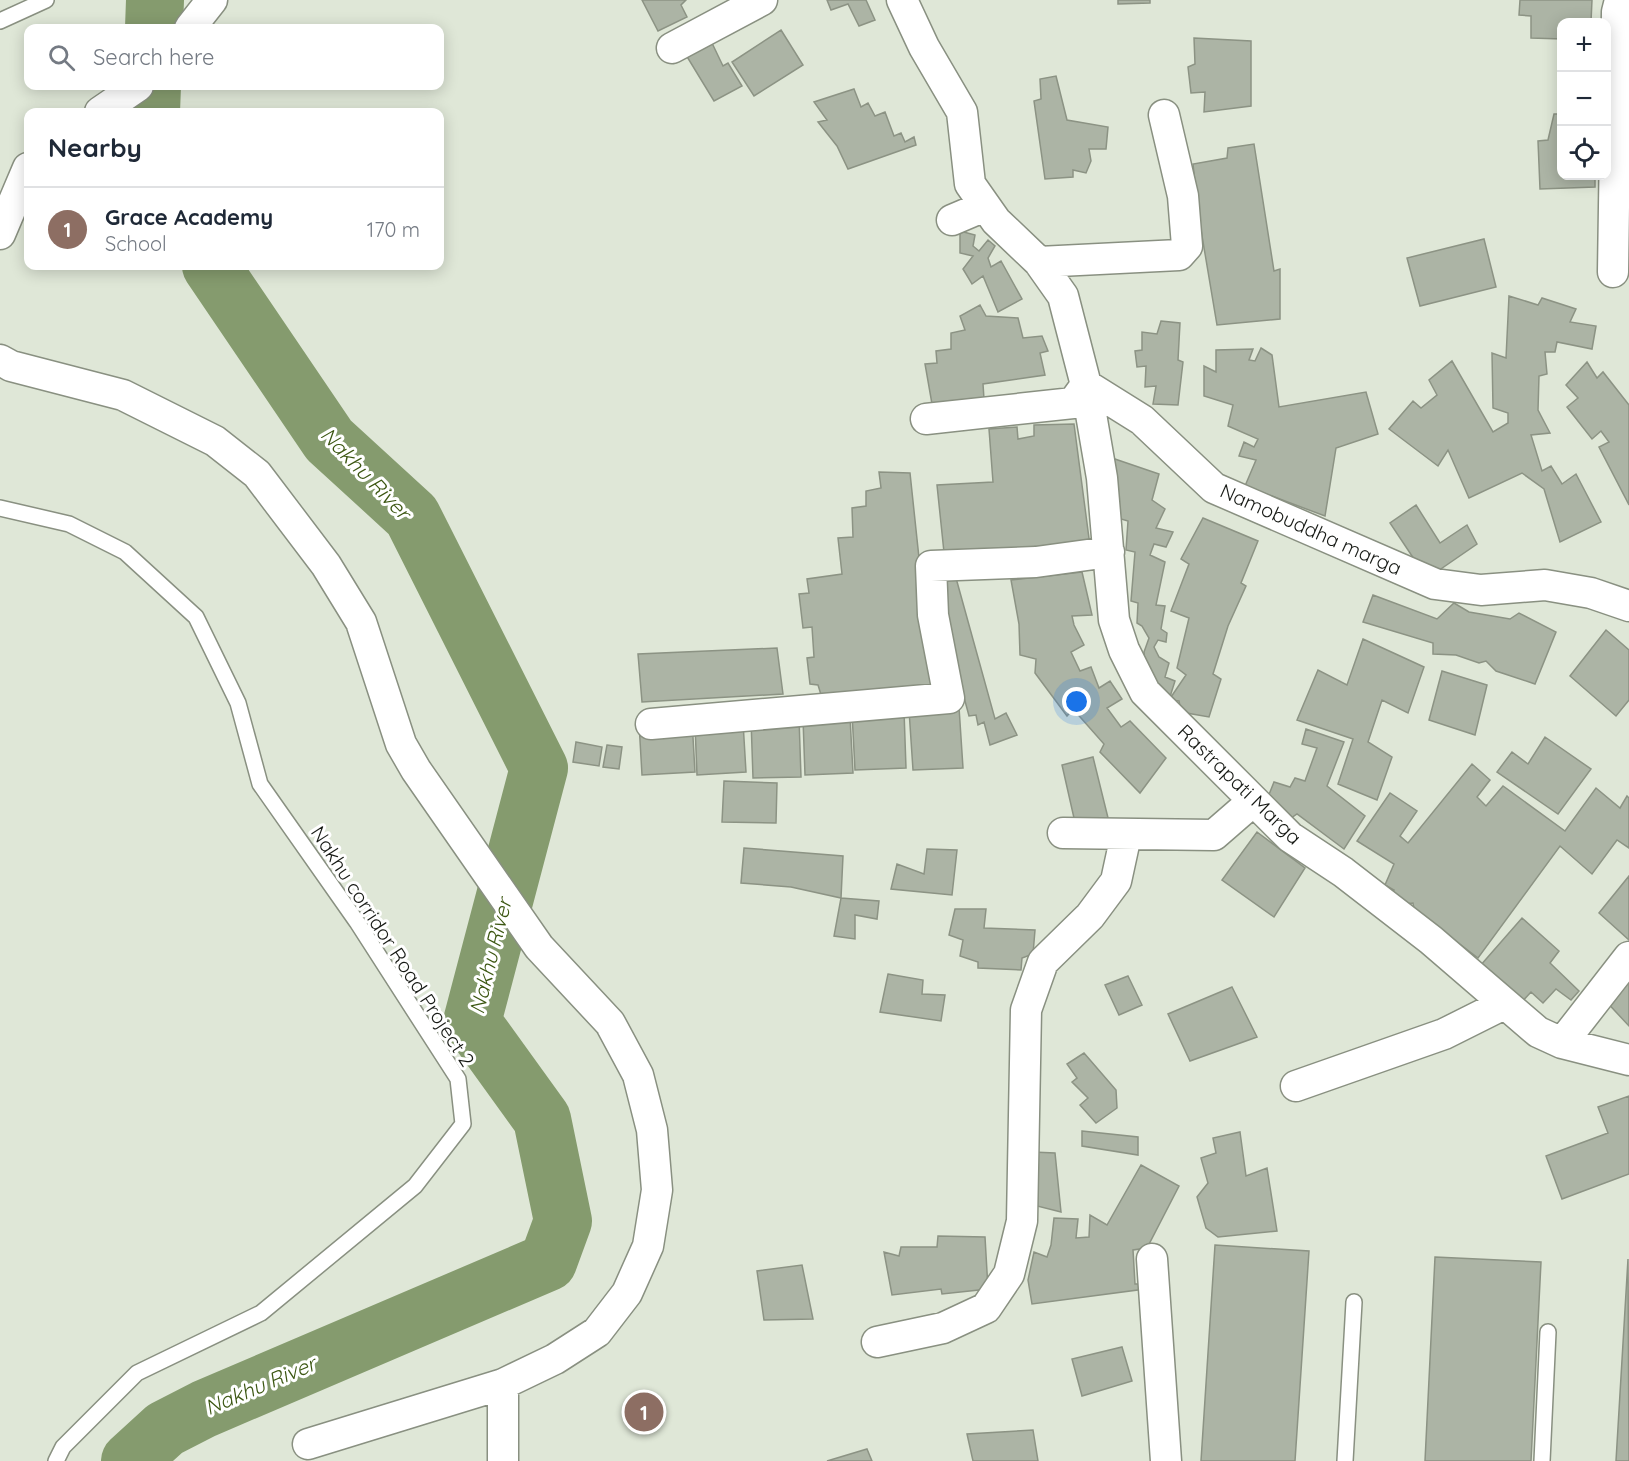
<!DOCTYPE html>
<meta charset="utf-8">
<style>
:root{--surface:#fff;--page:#f6f6f7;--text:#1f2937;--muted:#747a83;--line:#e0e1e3;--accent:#2563eb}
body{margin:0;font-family:Quicksand,sans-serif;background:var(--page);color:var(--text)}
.controls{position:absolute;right:18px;top:18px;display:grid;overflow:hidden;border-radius:12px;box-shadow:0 3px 15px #0003}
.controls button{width:54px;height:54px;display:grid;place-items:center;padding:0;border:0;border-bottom:2px solid var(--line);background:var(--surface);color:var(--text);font:30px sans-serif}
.you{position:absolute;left:1077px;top:702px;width:21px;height:21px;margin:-15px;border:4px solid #fff;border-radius:50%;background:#1a73e8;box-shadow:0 0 0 9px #1a73e833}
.badge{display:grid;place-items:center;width:39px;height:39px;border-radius:50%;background:var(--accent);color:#fff;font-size:20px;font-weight:700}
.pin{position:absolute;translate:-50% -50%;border:3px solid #fff;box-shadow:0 2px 6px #0006}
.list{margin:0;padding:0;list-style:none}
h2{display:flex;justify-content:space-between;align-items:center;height:78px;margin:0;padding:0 24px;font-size:26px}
h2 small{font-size:20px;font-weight:400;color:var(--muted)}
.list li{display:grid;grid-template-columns:39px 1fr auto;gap:18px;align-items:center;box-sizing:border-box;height:84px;padding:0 24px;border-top:2px solid var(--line)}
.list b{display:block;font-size:22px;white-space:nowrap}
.list p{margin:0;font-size:20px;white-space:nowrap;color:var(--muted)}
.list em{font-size:20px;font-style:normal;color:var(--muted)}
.icon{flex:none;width:33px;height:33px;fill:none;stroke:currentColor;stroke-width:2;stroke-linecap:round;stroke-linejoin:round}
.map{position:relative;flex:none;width:1629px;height:1461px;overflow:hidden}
.search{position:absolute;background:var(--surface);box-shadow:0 3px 15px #0003;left:24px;top:24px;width:420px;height:66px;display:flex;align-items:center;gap:15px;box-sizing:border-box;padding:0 21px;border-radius:12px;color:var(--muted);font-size:22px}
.panel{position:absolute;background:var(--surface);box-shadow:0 3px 15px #0003;left:24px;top:108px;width:420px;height:162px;border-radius:12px}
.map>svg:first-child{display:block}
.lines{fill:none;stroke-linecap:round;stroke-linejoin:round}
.river{stroke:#859b6e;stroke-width:58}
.building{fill:#acb4a5;stroke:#8c9384;stroke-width:1.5}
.lane-casing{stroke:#899081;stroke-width:18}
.street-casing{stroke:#899081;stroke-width:33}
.lane{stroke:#fff;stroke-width:15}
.street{stroke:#fff;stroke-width:30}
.labels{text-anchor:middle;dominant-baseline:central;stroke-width:6;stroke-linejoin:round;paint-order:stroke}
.street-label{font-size:20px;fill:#161914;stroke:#fff}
.water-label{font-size:21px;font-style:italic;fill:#3b5611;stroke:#fff}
</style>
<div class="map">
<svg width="1629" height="1461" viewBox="0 0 1629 1461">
<rect width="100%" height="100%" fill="#dfe7d7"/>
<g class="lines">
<path class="river" d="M154,28L155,0
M151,112L152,86
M130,1461L165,1429L204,1409L548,1262L563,1221L542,1119L472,1022L539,768L412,516L329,440L211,266"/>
</g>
<path class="building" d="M642,0H686L681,5L687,17L658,31Z
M827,0H866L875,20L859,26L848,4L831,10Z
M1118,0H1150V3L1118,4Z
M1520,0H1592L1591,22H1562V39L1531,38V16L1519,15Z
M781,30L803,65L754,96L732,62Z
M1194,38L1251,41V106L1204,112L1205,92L1191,93L1188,67L1195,64Z
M711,41L723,66L728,63L742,86L714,101L686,55Z
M1056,76L1067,120L1108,127L1106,149H1089L1091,161L1086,173L1073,170V177L1045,179L1034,101L1041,99L1040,79Z
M854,89L861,107L868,103L875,116L885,112L894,136L901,133L905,142L914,137L916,145L848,169L837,146L818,122L827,120L814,102Z
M1554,114H1562V176H1595V187L1540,189L1538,141L1548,140Z
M1254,144L1274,271L1280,269V319L1217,325L1198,212L1193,164L1227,158L1228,148Z
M960,231L975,235L973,246L979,251L988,240L995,246L988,258L991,267L1001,261L1022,299L998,312L983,276L972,284L963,269L973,256L960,253Z
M1484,239L1496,287L1420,306L1407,258Z
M1509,296L1538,305L1542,298L1576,309L1570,322L1596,326L1592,349L1557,342L1555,352H1545L1547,374L1539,376L1538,410L1550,433L1531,435L1542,471L1551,466L1562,484L1576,474L1601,522L1560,542L1544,489L1522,473L1469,498L1448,450L1438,466L1389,429L1413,401L1421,408L1437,395L1429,380L1452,361L1493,432L1508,423V413L1493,408L1492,353L1506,358Z
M980,305L986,316L1018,318L1023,338L1042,336L1048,351L1040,353L1045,375L983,384L984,399L932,404L925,364L937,363L936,351L951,349V333L965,330L960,316Z
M1161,321L1180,323L1178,360L1183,362L1178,405L1153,404L1156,386L1145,387L1146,366L1137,367L1135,351L1142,350V332L1157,334Z
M1261,348L1272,355L1279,407L1366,392L1378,434L1336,448L1325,516L1245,486L1256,460L1239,456L1244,442L1254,447L1258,439L1228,426L1233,405L1204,396V366L1216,372V350L1253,349L1249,360L1255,361Z
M1587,362L1597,378L1603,372L1629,405V505L1599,447L1609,442L1601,431L1592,439L1567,407L1578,398L1566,385Z
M1074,424L1090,546L945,562L937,485L993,482L989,429L1017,427L1018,439L1034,436V425Z
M1112,458L1159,474L1152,500L1165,509L1156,528L1173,532L1166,547L1154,544L1150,555L1165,562L1156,605L1165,606L1161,629L1167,633L1166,642L1158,640L1154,647L1159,657L1169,663L1165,677L1175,681L1169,700L1146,680L1144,652L1149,638L1142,626L1137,623L1138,603L1131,601L1135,552L1126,550L1128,521L1111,516Z
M879,472L910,473L933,690L822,698L818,685L810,684L807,658L814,657L812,627L803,628L799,594L809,593L807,579L842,574L838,538L853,537L852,508L866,506V491L881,488Z
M1416,505L1440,543L1467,525L1477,544L1435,573L1420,568L1390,523Z
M1203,518L1258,541L1241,583L1246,586L1228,626L1213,674L1221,679L1209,717L1181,712L1179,701L1169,700L1186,675L1177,668L1189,618L1171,611L1189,564L1181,559Z
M1082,572L1092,615L1072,616L1074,625L1084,645L1071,652L1080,671L1091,667L1099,688L1110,681L1122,699L1107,708L1121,727L1130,721L1166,758L1140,793L1100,752L1104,744L1073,709L1067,716L1035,673L1036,659L1020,655L1019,624L1011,580Z
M956,578L995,719L1006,713L1017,735L990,745L984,722L978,725L976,715L969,716L934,585Z
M1373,595L1437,619L1454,603L1469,612L1510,619L1519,613L1556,632L1535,684L1496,671L1486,661L1479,663L1456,655L1433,654V643L1363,622Z
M1606,630L1629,650V700L1616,716L1570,676Z
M1363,639L1424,667L1408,713L1382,700L1368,742L1392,757L1377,800L1338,784L1353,739L1297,720L1318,670L1347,685Z
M777,648L783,694L642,702L638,654Z
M1442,671L1487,685L1475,735L1429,720Z
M959,707L963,768L913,770L909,710Z
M904,711L906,768L855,770L852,713Z
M850,717L853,773L805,775L803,719Z
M799,718L801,777L753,778L751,719Z
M692,720L695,772L642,775L639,723Z
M743,722L746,772L697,775L695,725Z
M1306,729L1344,742L1327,786L1365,816L1344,849L1297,814L1291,818L1266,802L1274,782L1290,787L1295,778L1305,781L1317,748L1302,744Z
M1545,737L1591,769L1558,814L1497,772L1512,752L1528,764Z
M576,742L602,747L599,766L573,762Z
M607,745L622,747L619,769L603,767Z
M1093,757L1109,822L1076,827L1062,765Z
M1472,764L1490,780L1477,797L1486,806L1503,786L1565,831L1596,788L1620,808L1627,796L1629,798V848L1617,840L1592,874L1560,846L1478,958L1414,909L1413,903L1404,904L1391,895L1394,890L1385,885L1394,864L1357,841L1390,793L1417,811L1400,836L1408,843Z
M724,781L777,783L776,823L722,822Z
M1257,832L1305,868L1274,917L1222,880Z
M744,848L843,856L841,898L791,887L741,883Z
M927,849L957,850L952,895L891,889L897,864L924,874Z
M1629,876V940L1599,913Z
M841,898L879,901L877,919L855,915V939L834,936Z
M955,909H986L984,928L1035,930L1033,954L1022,958L1021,970L978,968V962L960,956L963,940L949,935Z
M1522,918L1559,951L1550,963L1579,991L1571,1000L1556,989L1543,1003L1531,992L1519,1005L1480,966Z
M1629,971V1026L1602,997Z
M888,974L923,980L922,994L945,995L941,1021L880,1012Z
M1128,976L1142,1005L1119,1015L1105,985Z
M1232,987L1257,1037L1190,1061L1168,1014Z
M1084,1053L1116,1090L1117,1108L1096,1123L1080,1105L1088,1098L1072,1082L1077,1078L1067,1064Z
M1629,1096V1174L1562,1199L1546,1156L1608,1133L1598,1107Z
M1082,1131L1138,1137V1155L1082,1146Z
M1240,1132L1246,1176L1267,1168L1277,1231L1218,1237L1206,1228L1197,1197L1208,1183L1201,1158L1216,1153L1213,1138Z
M1032,1152L1055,1153L1061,1212L1037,1206Z
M1141,1165L1179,1186L1147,1248L1133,1250L1135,1284H1144L1145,1289L1032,1304L1028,1280L1034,1252L1047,1257L1051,1245L1054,1218L1078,1219L1076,1238L1089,1237L1090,1215L1107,1225Z
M938,1236L985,1237L988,1289L942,1294L941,1289L892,1295L884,1252L899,1256L901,1247H937Z
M1215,1245L1309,1251L1295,1461H1201Z
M1435,1257L1541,1262L1531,1461H1425Z
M1628,1259L1629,1461H1616Z
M802,1265L813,1319L764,1320L757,1271Z
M1122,1347L1132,1381L1082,1396L1072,1359Z
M1033,1430L1038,1461H973L967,1434Z
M867,1449L872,1461H827Z"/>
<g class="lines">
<defs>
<path id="lane" d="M0,21L46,0
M0,508L69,524L125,552L196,617L238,703L260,784L357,922L458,1079L463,1124L415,1186L261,1313L137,1373L63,1447L56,1461
M1345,1461L1354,1302
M1542,1461L1548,1332"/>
<path id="street" d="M902,0L924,47L962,112L970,184L996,221L1039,262L1063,296L1086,385L1102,478L1114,620L1124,650L1145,692L1290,837L1343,872L1431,940L1538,1032L1562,1043L1629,1060
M190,28L212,0
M672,48L762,0
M100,112L138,86
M952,220L985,206
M0,234L28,168
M1039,262L1179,255L1187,246L1183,196L1164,115
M1613,272L1617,12L1620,0
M0,360L11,366L123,395L215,441L257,474L326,565L361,622L401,744L416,770L539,947L610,1023L638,1075L652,1130L657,1190L648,1246L627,1293L597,1332L555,1359L503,1384L308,1444
M926,419L1073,403L1086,385L1142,420L1214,488L1435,584L1481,590L1545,585L1591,593L1629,606
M651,724L949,698L933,615L931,566L1036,562L1109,552
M1063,833L1214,835L1252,802
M1562,1043L1629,957
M1296,1086L1444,1034L1504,1004
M1152,1259L1166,1461
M877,1342L943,1328L986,1308L1009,1274L1022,1221L1026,1010L1043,962L1090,916L1116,881L1126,835
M503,1384V1461"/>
</defs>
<use href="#lane" class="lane-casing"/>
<use href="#street" class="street-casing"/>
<use href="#lane" class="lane"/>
<use href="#street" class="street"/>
</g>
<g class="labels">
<g class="street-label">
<text transform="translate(1311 529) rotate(24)">Namobuddha marga</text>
<text transform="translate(1240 784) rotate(44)">Rastrapati Marga</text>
<text transform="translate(393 946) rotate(57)">Nakhu corridor Road Project 2</text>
</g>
<g class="water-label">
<text transform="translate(366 473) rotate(46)">Nakhu River</text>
<text transform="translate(490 956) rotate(-76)">Nakhu River</text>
<text transform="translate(260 1385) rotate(-23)">Nakhu River</text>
</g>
</g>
</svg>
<div class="controls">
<button>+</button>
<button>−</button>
<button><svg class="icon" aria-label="locate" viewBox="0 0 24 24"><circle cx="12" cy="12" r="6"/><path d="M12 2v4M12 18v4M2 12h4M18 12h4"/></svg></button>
</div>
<div class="you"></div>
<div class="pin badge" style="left:644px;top:1412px;background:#8d6e63">1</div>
<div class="search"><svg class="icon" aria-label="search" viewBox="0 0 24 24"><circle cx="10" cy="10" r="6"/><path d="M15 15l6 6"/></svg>Search here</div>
<section class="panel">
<h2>Nearby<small></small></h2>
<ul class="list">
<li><span class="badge" style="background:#8d6e63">1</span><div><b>Grace Academy</b><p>School</p></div><em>170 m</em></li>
</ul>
</section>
</div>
